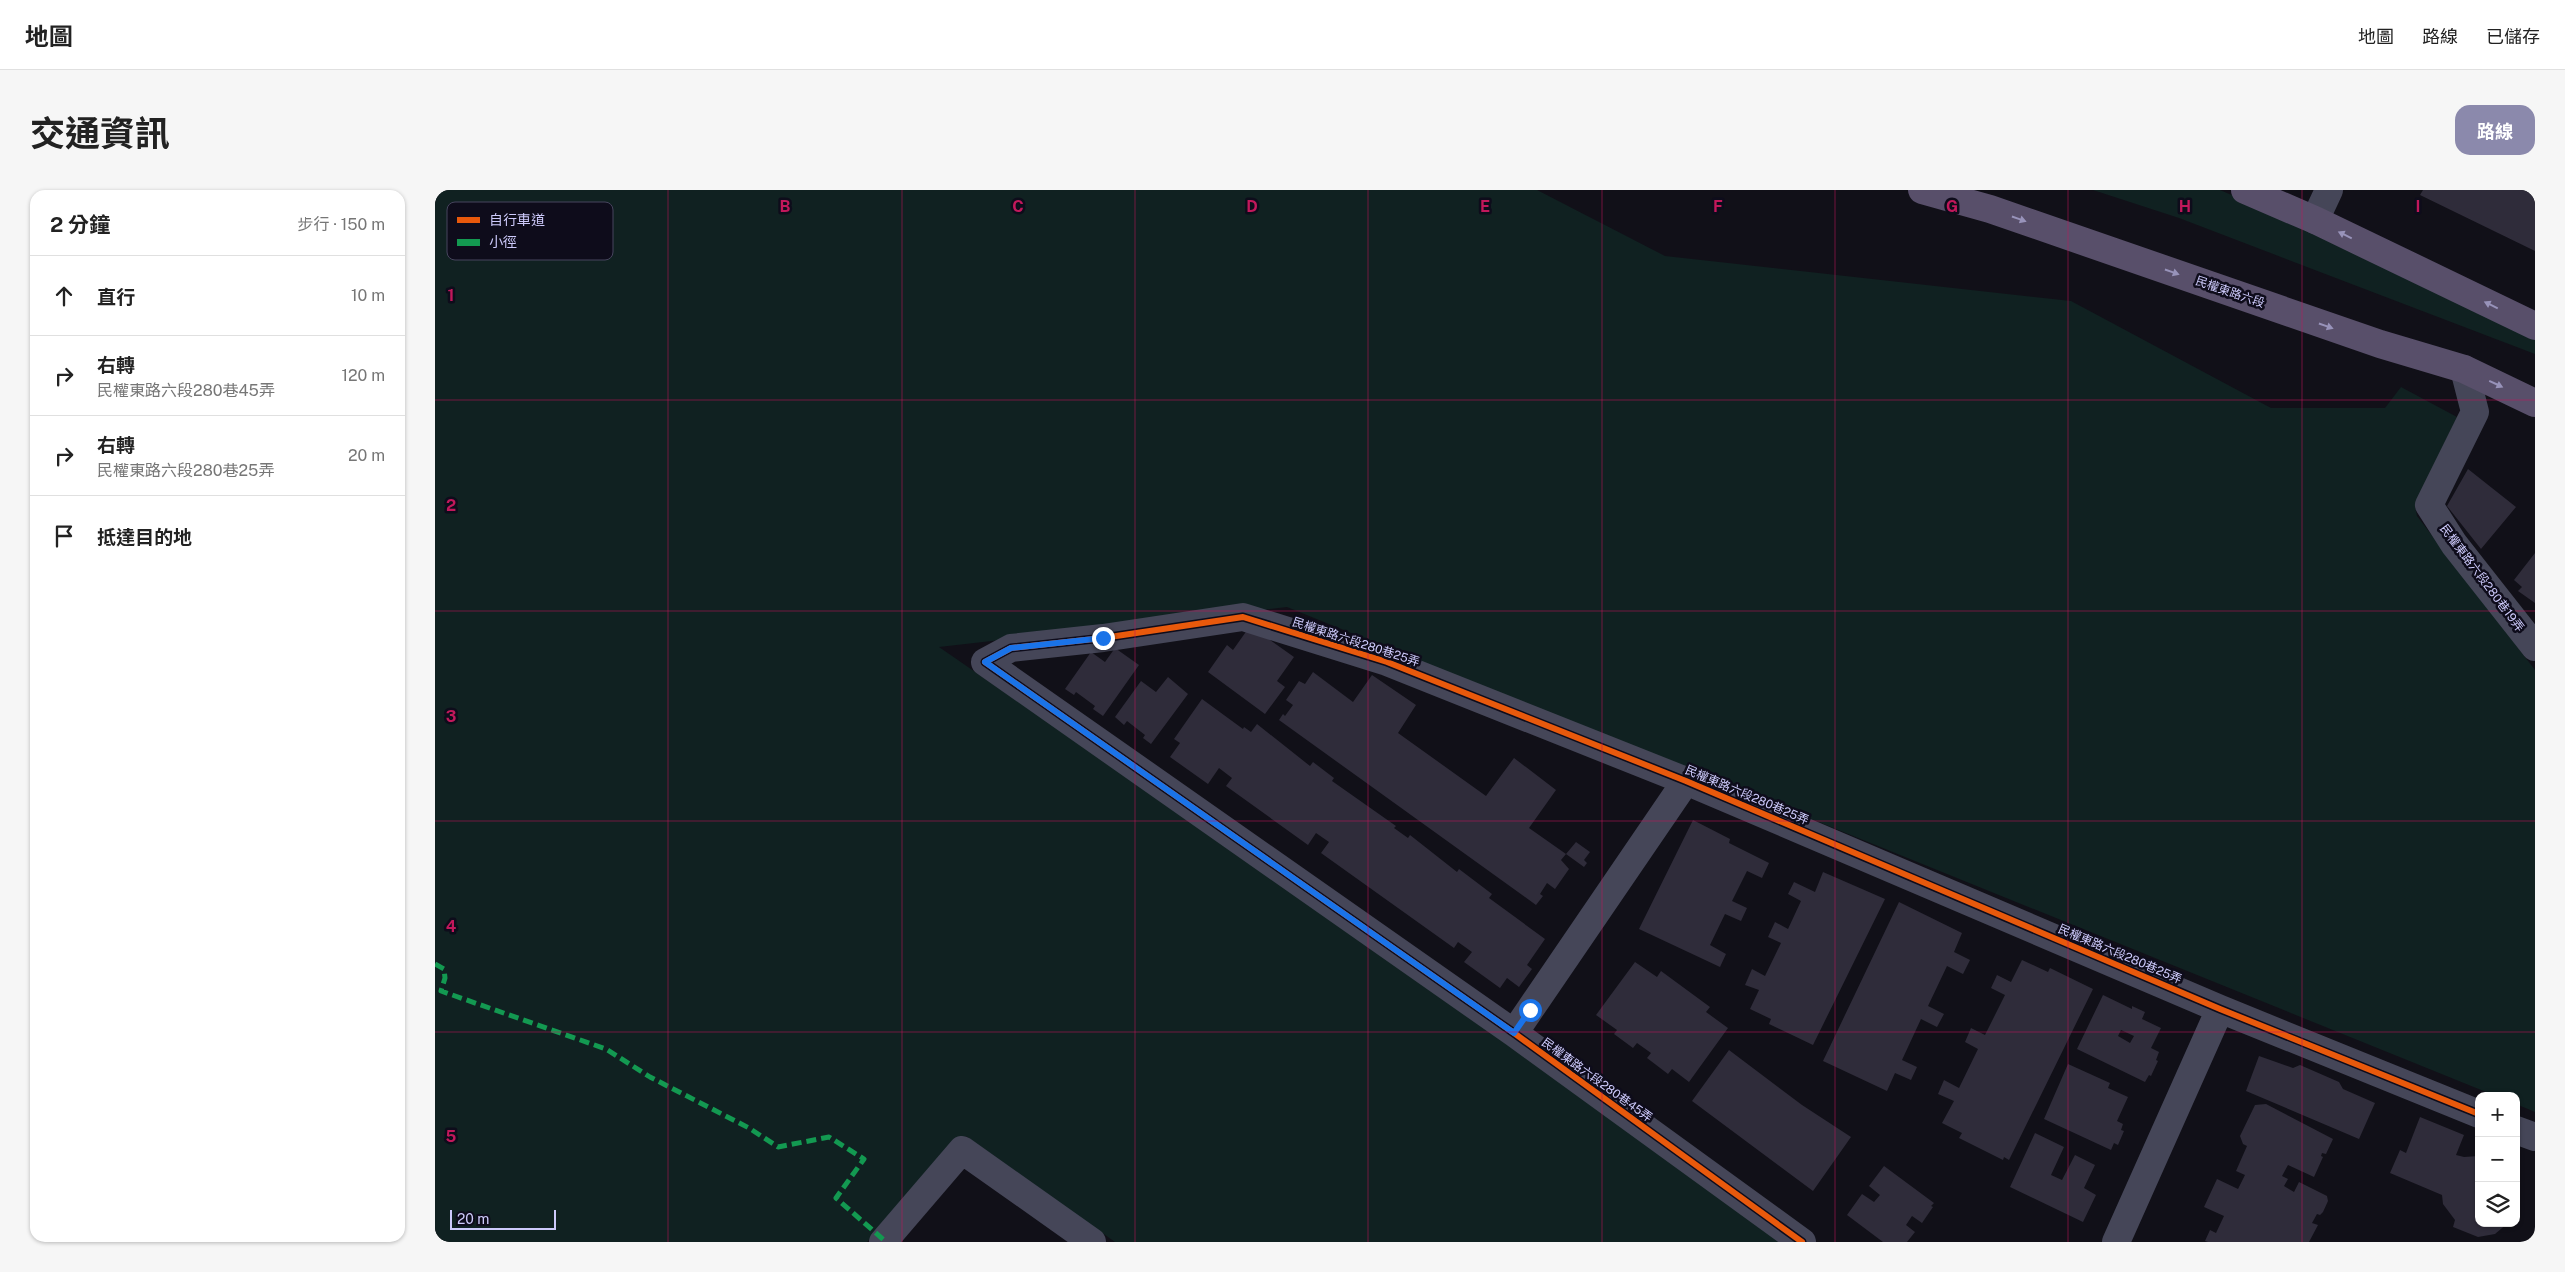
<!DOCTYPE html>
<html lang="zh-TW">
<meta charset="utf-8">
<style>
:root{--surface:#fff;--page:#f6f6f6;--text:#222;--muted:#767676;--line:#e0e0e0;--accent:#8b89ac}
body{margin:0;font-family:"Public Sans","Noto Sans TC",sans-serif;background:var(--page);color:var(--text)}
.controls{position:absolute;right:15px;bottom:15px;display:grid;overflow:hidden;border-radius:10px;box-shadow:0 1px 4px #0004}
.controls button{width:45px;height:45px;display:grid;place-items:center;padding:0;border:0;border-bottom:1px solid var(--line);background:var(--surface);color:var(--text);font:25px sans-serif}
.scale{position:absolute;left:15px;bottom:12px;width:106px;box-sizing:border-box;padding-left:5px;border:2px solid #cdcafb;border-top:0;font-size:14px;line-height:18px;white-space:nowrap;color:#cdcafb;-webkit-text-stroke:4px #0e0c1b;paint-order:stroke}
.stop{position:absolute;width:15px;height:15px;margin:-11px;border:4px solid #1a73e8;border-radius:50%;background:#fff}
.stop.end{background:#1a73e8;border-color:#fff;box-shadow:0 1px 5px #0008}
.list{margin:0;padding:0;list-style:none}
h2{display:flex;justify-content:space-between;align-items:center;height:65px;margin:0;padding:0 20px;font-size:21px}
h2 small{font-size:16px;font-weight:400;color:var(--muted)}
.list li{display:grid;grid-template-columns:32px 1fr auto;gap:15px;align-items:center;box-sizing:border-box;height:80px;padding:0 20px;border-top:1px solid var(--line)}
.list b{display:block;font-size:19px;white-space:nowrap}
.list p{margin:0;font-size:16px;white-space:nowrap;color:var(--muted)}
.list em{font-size:16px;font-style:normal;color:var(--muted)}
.icon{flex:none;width:28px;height:28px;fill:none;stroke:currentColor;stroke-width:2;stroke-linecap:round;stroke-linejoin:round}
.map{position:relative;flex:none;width:2100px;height:1052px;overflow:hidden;border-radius:15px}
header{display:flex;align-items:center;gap:30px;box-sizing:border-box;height:70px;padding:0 25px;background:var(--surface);border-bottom:1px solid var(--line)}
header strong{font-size:24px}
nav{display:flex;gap:28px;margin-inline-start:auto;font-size:18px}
.intro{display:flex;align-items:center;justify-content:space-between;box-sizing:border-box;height:120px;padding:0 30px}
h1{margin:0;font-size:35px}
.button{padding:12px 22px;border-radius:15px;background:var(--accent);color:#fff;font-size:18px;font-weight:700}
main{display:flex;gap:30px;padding:0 30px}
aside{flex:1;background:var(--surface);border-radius:15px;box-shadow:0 1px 4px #0004}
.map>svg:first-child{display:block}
.green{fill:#102121}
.building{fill:#2f2c3a;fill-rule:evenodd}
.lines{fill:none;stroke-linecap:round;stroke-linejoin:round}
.minor{stroke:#454658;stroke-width:28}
.major{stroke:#584f6a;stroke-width:28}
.quiet{stroke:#139951;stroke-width:5;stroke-dasharray:10 5;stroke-linecap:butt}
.cycleway-casing{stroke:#0e0c1b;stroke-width:9}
.cycleway{stroke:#e8590c;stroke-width:6}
.oneway{fill:#9893ba}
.route{stroke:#1a73e8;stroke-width:6}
.grid{fill:none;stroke:#c2185b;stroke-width:1;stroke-opacity:0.55}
.labels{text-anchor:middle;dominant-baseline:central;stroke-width:5;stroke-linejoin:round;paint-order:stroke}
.street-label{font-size:12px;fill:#cdcafb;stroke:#0e0c1b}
.key{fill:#0e0c1b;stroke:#47455e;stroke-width:1}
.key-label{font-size:14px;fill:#cdcafb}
.grid-label{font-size:16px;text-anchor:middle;font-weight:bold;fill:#c2185b;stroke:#0e0c1b;stroke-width:5;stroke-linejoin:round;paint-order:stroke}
</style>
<header>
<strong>地圖</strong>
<nav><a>地圖</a><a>路線</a><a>已儲存</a></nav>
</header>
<div class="intro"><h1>交通資訊</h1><a class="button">路線</a></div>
<main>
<aside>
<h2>2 分鐘<small>步行 · 150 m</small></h2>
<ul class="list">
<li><svg class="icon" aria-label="ahead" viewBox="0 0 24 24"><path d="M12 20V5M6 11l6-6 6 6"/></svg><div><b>直行</b></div><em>10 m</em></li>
<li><svg class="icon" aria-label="right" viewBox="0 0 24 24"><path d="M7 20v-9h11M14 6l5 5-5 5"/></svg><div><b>右轉</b><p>民權東路六段280巷45弄</p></div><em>120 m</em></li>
<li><svg class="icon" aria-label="right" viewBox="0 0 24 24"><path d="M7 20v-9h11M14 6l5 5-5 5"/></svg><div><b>右轉</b><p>民權東路六段280巷25弄</p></div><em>20 m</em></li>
<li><svg class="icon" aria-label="arrive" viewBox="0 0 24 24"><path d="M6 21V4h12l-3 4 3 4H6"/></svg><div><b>抵達目的地</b></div></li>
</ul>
</aside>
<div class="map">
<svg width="2100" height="1052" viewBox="0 0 2100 1052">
<rect width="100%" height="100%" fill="#111018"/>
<path class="green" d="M0,0H1102L1230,66L1636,111L1836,218H1950L1966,197L2022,227L1980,316L1982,326L2100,480V922L2081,914V906H2061L852,417L504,457L700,592L1354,1052H680L531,946L432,1052H0Z
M1658,0H1785L2100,135V164L1744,28Z"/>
<path class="building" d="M1988,0H2100V61L1985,5Z
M2033,279L2081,317L2046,359L2012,316Z
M2100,363V413L2083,401L2087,397L2079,390Z
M815,436L859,467L842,491L850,497L830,524L773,482L792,455L798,460Z
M680,458L704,475L668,526L658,519L660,516L641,502L639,505L630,499L656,462L670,472Z
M878,482L918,512L937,485L981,515L963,543L1051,606L1079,568L1121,600L1094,638L1131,664L1141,652L1155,662L1149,670L1152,673L1149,677L1131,664L1126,670L1134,679L1120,699L1112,693L1105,704L1108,706L1101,715L844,530L848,524L850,526L858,515L851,510L864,491L870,494Z
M733,487L753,504L716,554L708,548L710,545L692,531L689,535L680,527L706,491L721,502Z
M767,509L808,539L809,537L816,542L822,534L875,576L878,572L899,588L897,591L961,636L959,638L973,648L975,645L1022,682L1024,679L1057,704L1054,708L1110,749L1092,775L1097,779L1084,797L1072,788L1065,798L1029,772L1037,762L1023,752L1019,758L886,663L894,652L881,643L873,655L791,596L797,588L784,578L773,594L735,567L745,553L739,549Z
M1258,630L1295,649L1294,653L1334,673L1327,688L1312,681L1297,711L1312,718L1306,731L1290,724L1275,755L1291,764L1285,777L1204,739Z
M1388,682L1450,709L1378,855L1334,834L1336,829L1315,819L1324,800L1310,795L1317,779L1330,786L1346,753L1333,747L1340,732L1353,739L1366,711L1353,704L1359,692L1380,702Z
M1464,712L1527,743L1519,762L1535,770L1528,784L1512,776L1493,816L1509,824L1502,837L1486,829L1467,870L1482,877L1476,890L1460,883L1452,901L1388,871Z
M1587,770L1613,782L1615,778L1658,799L1574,970L1569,967L1568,970L1524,948L1527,943L1507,933L1519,911L1503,904L1509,890L1524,898L1543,859L1530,852L1536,838L1550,845L1570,805L1556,798L1562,785L1576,792Z
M1200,772L1222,787L1226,781L1275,817L1271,822L1293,838L1254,892L1237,879L1233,884L1212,868L1216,863L1202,853L1198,858L1179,844L1182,840L1161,825Z
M1668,805L1697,819V816L1710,822L1707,829L1726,838L1716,858L1724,862L1721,870L1723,871L1716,886L1714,885L1710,892L1642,859ZM1686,840L1699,846L1695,853L1683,846Z
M1294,860L1367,915L1416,947L1378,1001L1257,911Z
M1824,866L1858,878L1865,875L1904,892L1908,899L1940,913L1924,949L1811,901Z
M1633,874L1675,893L1673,898L1693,907L1682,931L1688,934L1686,940L1689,941L1683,955L1679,953L1676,960L1609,929Z
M1831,914L1898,949L1891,964L1887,963L1886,966L1888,967L1879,987L1853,975L1847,986L1853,989L1849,996L1859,1002L1864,992L1892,1006L1893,1011L1888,1022L1885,1025L1882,1024L1877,1033L1883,1035L1874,1052H1773L1770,1051L1775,1040L1781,1043L1789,1026L1769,1017L1782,989L1803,999L1810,985L1801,981L1812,956L1808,954L1805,946L1820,915Z
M1985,927L2029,945L2021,965L2029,967L2044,966V1033H2073L2060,1044L2043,1047L2018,1037L2020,1030L2008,1014L2007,1005L1955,983L1965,960L1971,963Z
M1600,943L1629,957L1616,985L1627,990L1640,965L1660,975L1649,998L1661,1005L1648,1032L1575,997Z
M1449,976L1499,1013L1496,1016L1498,1017L1487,1033L1477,1026L1471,1035L1480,1042L1472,1052H1448L1412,1025L1427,1004L1439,1012L1445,1005L1434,996Z
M2081,986L2085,1001L2082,1020H2081Z"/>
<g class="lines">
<path class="minor" d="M1880,30L1894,0
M2029,179L2040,222L1994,315L2019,354L2100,457
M1079,843L1251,591
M2081,940L2100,947
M448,1052L527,960L657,1052
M1367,1052L1079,843L550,472L576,458L668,448L808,427L952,472L1251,591L1785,819L2044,924
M1681,1052L1785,819"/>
<path class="major" d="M1487,0L1555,19L1945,154L2029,179L2100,213
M1810,0L1880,30L2100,136"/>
<path class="quiet" d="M0,774L9,779L10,788L6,801L171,859L215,887L314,938L343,957L394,947L429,969L401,1008L450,1051"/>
<defs>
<path id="cycleway" d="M1367,1052L1079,843L550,472L576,458L668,448L808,427L952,472L1251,591L1785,819L2044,924"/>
</defs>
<use href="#cycleway" class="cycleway-casing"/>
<use href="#cycleway" class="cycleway"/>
</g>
<defs><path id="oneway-solid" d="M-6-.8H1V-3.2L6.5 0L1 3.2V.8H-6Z" transform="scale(1.25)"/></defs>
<g class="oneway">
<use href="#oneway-solid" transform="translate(1584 29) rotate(19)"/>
<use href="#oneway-solid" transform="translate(1910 45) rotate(-154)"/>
<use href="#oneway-solid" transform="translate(1737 82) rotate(19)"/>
<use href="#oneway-solid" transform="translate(2056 115) rotate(-154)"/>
<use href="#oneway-solid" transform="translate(1891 136) rotate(19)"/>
<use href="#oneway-solid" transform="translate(2061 194) rotate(25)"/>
</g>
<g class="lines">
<path class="route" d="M668,448L576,458L550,472L1079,843L1095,820"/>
</g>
<path class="grid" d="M233,0V1052M467,0V1052M700,0V1052M933,0V1052M1167,0V1052M1400,0V1052M1633,0V1052M1867,0V1052M0,210H2100M0,421H2100M0,631H2100M0,842H2100"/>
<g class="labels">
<g class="street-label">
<text transform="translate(1795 102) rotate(19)">民權東路六段</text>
<text transform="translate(2047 388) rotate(53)">民權東路六段280巷19弄</text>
<text transform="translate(921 452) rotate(18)">民權東路六段280巷25弄</text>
<text transform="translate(1312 605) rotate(23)">民權東路六段280巷25弄</text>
<text transform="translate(1685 764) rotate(23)">民權東路六段280巷25弄</text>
<text transform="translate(1162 890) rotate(36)">民權東路六段280巷45弄</text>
</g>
</g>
<rect x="12" y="12" width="166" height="58" rx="8" class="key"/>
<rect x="22" y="27" width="23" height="6" fill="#e8590c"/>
<rect x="22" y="49" width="23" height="7" fill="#139951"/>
<g class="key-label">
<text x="54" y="35">自行車道</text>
<text x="54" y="57">小徑</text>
</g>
<g class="grid-label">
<text x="350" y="22">B</text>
<text x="583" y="22">C</text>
<text x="817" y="22">D</text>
<text x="1050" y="22">E</text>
<text x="1283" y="22">F</text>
<text x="1517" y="22">G</text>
<text x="1750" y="22">H</text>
<text x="1983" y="22">I</text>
<text x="16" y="111">1</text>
<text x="16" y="321">2</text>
<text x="16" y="532">3</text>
<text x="16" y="742">4</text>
<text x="16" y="952">5</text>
</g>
</svg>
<div class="controls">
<button>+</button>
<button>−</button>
<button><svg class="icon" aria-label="layers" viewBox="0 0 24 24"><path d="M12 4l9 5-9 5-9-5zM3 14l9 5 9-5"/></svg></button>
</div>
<div class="scale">20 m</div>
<div class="stop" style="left:1095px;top:820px"></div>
<div class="stop end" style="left:668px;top:448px"></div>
</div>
</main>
